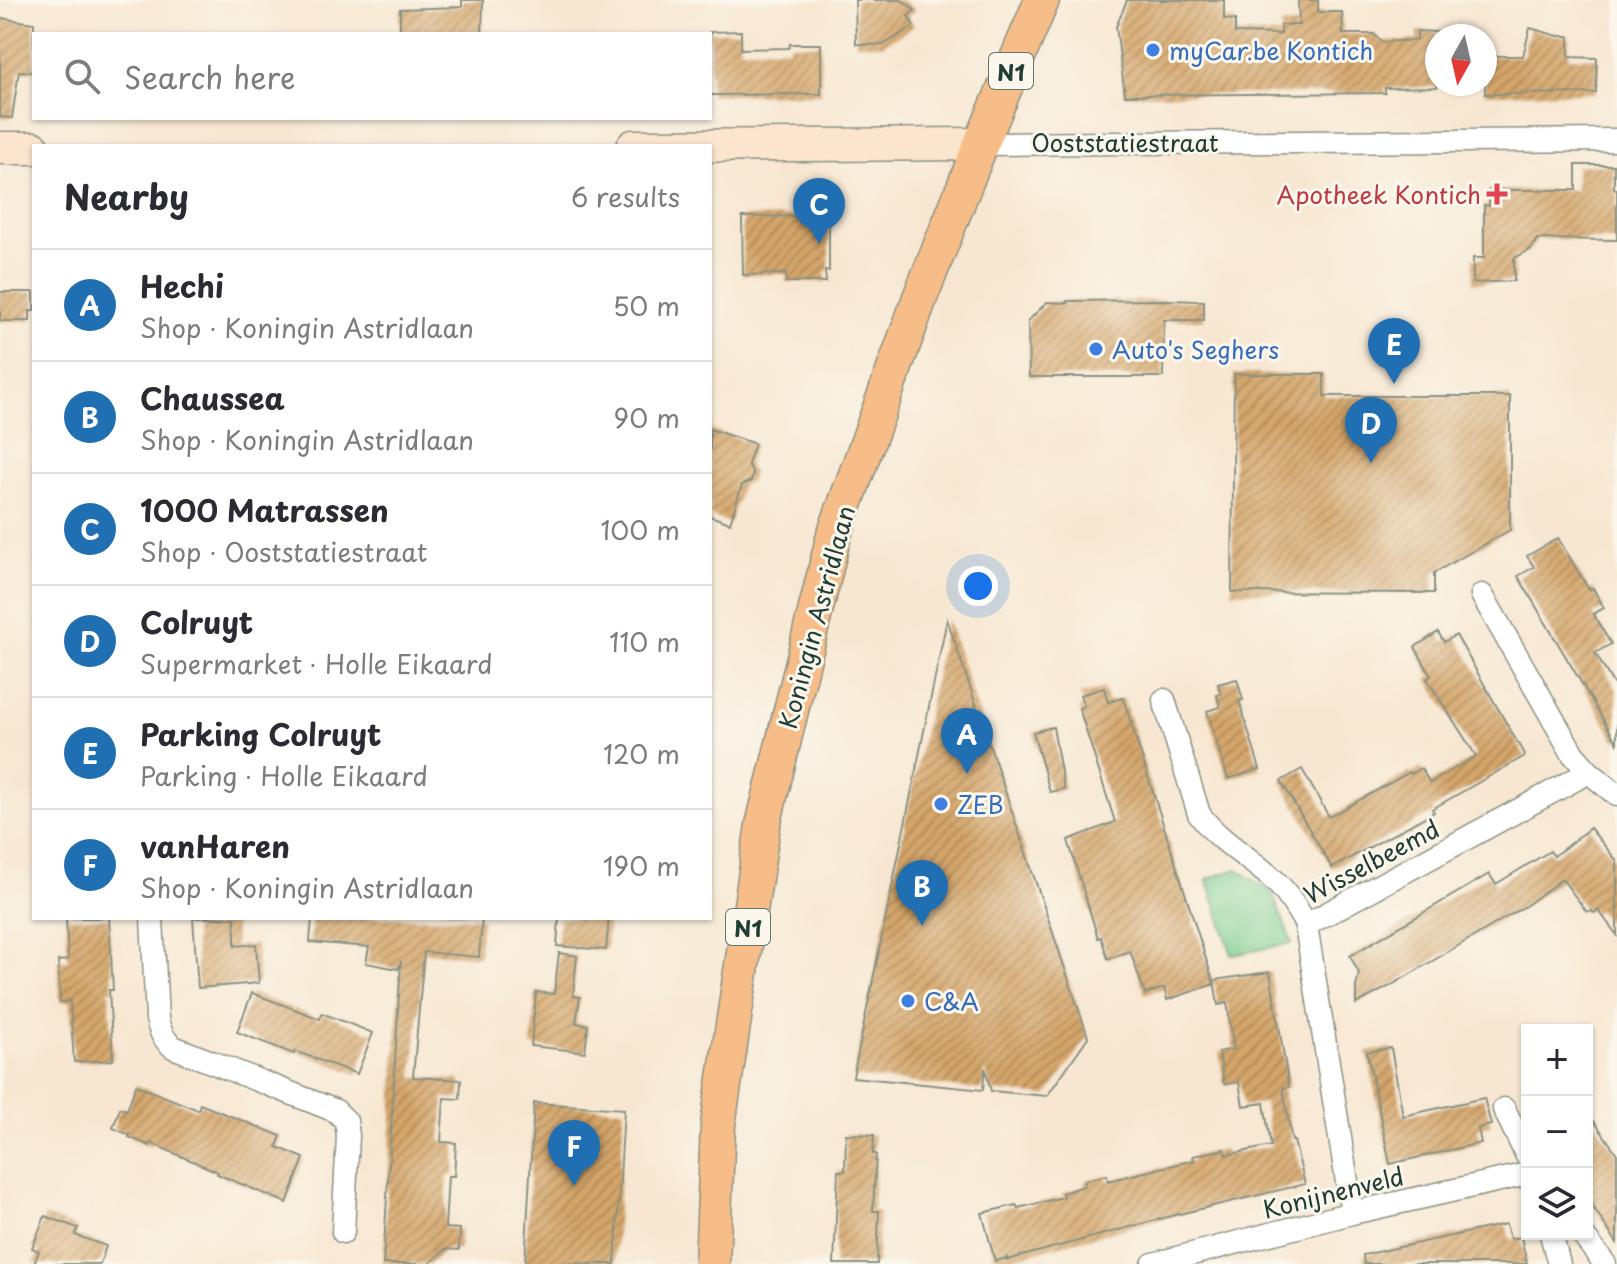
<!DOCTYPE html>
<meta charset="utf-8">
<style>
:root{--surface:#fff;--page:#f2f2f3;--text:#2b2b33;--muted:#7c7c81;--line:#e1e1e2;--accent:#1f6fb2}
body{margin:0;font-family:"Playpen Sans",sans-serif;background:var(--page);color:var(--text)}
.controls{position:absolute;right:24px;bottom:24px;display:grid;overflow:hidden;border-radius:0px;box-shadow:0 2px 6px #0004}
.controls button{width:72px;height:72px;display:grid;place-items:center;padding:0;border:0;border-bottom:2px solid var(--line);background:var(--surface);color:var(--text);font:40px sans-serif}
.compass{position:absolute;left:1425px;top:24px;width:72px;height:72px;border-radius:50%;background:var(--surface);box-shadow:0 2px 6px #0004;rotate:188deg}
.you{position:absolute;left:978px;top:586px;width:28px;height:28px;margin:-20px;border:6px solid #fff;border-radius:50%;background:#1a73e8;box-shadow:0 0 0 12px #1a73e833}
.badge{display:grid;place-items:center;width:52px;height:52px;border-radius:50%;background:var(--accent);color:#fff;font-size:26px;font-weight:700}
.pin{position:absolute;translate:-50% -66px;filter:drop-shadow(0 2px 4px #0008)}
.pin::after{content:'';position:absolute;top:42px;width:28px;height:24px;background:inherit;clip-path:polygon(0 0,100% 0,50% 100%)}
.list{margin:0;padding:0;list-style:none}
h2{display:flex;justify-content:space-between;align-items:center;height:104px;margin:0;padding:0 32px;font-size:34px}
h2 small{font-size:26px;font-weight:400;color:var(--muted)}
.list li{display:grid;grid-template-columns:52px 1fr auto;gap:24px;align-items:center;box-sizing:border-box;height:112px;padding:0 32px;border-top:2px solid var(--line)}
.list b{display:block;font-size:30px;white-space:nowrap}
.list p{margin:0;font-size:26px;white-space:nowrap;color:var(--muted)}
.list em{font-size:26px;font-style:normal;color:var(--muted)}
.icon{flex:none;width:44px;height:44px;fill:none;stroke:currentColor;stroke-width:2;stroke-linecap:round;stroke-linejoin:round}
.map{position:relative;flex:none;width:1617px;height:1264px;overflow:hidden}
.search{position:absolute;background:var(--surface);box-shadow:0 2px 6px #0004;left:32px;top:32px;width:680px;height:88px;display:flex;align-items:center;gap:20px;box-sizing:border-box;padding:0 28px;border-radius:0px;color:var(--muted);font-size:30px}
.panel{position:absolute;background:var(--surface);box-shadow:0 2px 6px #0004;left:32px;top:144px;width:680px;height:776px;border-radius:0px}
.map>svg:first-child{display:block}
.grass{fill:#79cc8f;stroke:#4c8462;stroke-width:2}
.building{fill:url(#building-hatch)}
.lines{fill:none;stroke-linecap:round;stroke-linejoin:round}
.street-casing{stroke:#8b9283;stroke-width:25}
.secondary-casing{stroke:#8b9283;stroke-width:35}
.primary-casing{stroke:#8b9283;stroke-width:37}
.street{stroke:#fff;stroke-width:22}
.secondary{stroke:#fce5cf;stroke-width:32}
.primary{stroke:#f7bd88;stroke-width:34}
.shop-dot{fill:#3f7fe0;stroke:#fbf7ec;stroke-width:3}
.health-dot{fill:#e0444e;stroke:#fbf7ec;stroke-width:3}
.labels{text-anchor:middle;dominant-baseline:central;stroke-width:6;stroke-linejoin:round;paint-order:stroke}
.shield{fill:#fbf7ec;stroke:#61756b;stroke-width:2}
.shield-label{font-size:22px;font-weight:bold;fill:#1f3d34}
.shop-label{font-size:24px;fill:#366cbe;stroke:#fbf7ec;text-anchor:start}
.street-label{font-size:24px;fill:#1f3d34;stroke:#fbf7ec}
.health-label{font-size:24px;fill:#be3a42;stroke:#fbf7ec;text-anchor:end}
</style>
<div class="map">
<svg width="1617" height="1264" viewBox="0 0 1617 1264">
<defs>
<pattern id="building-hatch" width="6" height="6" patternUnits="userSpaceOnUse" patternTransform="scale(2)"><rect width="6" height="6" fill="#d5a66a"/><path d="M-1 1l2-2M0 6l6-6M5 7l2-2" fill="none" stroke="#ac8858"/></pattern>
</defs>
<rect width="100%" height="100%" fill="#fbf7ec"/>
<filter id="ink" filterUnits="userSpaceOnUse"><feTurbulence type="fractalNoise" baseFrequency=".0125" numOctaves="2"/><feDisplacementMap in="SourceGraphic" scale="16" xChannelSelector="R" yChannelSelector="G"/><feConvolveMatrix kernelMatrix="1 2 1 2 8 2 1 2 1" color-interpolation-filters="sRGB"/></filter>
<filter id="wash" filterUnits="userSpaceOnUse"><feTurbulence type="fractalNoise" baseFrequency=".006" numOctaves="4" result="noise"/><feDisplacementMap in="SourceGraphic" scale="32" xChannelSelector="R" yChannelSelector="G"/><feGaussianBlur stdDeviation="1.8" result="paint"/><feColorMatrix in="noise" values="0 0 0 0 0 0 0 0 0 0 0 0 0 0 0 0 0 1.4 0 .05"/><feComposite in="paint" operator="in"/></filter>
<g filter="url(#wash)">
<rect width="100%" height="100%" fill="#f7e7d2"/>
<path class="grass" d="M1237,869L1272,893L1292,943L1232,955L1207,879Z"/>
<g id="blocks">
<path class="building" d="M462,0H483L482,34H400V9L462,7Z
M855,0H902L915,10L908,16L914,26L883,45L856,44Z
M1127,0H1224V19L1235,20V33L1281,34V25H1299L1298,0H1318V12H1342L1343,34H1374L1382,42L1417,40V31L1437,32V87L1385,88V93L1125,95L1116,27Z
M0,18L34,23V72L19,71L12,118L0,117Z
M1530,28L1558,36H1569V57L1597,58L1596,93L1485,94V56H1523Z
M741,31V49L789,48L790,44H821V94L710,95V32Z
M1576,165H1614V189H1617V240L1537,239L1530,250L1514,258V281L1473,283V258H1484V205L1489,206V190H1576Z
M810,216L829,217V271H825L826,282H786V274L743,275L742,217Z
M0,292H34V311H30V321H0Z
M1163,300L1204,301V320H1164L1163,377H1029L1028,321L1047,302L1067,303V301Z
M1234,374H1324V396H1510V530L1434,573V593L1232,592Z
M710,429L755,444L748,464L753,473L751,481L742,485L730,523L710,516Z
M1558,538L1589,590L1593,588L1604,608L1593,614L1611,644L1595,653L1617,690V743L1518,576L1534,567L1527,556Z
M947,619L1088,1037L1047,1096L991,1091L985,1068L983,1090L853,1077Z
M1438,632L1444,642L1456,635L1525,756L1432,809L1434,812L1332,868L1281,781L1302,769L1329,817L1410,772L1411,774L1421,768L1430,783L1476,756L1427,679L1431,676L1415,647Z
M1237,679L1243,700L1239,701L1260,769L1228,779L1207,711L1220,707L1217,695L1221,694L1218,684Z
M1104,688L1108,702L1123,698L1214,984L1167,1000L1164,988L1145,994L1130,951L1108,959L1101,937L1098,938L1068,840L1115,822L1079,708L1084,706L1080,695Z
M1053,727L1064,789L1050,792L1033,732Z
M1590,828L1617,861V935L1598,910L1594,913L1591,910L1587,912L1562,879L1527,905L1392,985L1356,1004V987L1359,973L1350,956L1489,874L1496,884L1550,851L1554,856Z
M66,918H109L113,990H109L113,1060L74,1062L70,1001L60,1002L58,961L68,960Z
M193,918H235V946L256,944L259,983L198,988Z
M312,918H482L479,957L424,952L413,1077L461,1080L460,1099L444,1098L441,1142L456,1143L454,1176H448L445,1228L460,1229L459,1250L445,1249L429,1264H383L401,961L398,969L366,963L369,947L310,942Z
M559,918H609L606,950L557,946Z
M559,953L577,956L573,996L580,997L576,1023L588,1025L585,1052L531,1046L536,992L554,994Z
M1270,972L1289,1087L1283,1088L1292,1141H1294L1305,1184L1175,1215L1007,1260V1258L995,1261L982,1213L1016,1205L1018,1208L1063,1197L1062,1193L1084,1186L1086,1180L1107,1175L1108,1181L1194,1160L1193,1156L1224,1149L1226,1155L1271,1146L1264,1103L1243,1106L1239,1082L1224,1084L1219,1052L1234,1049L1227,1003L1218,1005L1214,980Z
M252,993L320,1019L322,1013L373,1033L357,1074L295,1051L294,1054L237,1032Z
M1391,1048L1403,1116L1484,1098L1491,1125L1478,1128L1481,1143L1390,1164L1367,1052Z
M136,1085L198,1110L200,1104L281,1136L277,1147L304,1158L287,1203L217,1174L218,1172L151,1143L150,1146L129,1137L130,1135L113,1128L120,1108L127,1110Z
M534,1103L624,1109L615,1264L525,1263Z
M1587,1111L1617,1154V1243L1587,1198Z
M846,1134L874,1135L873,1154H876L873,1211H879L877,1264H834L838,1171H845Z
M45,1216L78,1228L75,1235L106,1246L100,1264H34L39,1251L32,1248Z
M1506,1224L1510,1239L1521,1237L1527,1264H1364L1363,1255Z"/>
</g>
</g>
<g filter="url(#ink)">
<use href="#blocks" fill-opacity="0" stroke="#8b9283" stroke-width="2"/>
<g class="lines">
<defs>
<path id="street" d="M981,144L1617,140
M1482,595L1573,754L1589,772L1617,795
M1164,700L1199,814C1220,843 1253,859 1278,884C1290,896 1298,911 1306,925
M152,918L157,1019C160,1031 163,1039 173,1047L336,1111L346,1121L348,1136L343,1232
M1504,1109L1527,1156
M1352,1213L1306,925L1589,772
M1551,1234L1559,1264
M1582,1234L1605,1264
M1153,1264L1352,1213L1527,1174"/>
<path id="secondary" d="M633,146L981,144
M0,148H34"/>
<path id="primary" d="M712,1264L718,1125L763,825L834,535L921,295L981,144L1042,0"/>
</defs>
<use href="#street" class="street-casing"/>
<use href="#secondary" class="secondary-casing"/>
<use href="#primary" class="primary-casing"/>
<use href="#street" class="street"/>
<use href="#secondary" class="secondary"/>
<use href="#primary" class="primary"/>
</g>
</g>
<g class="shop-dot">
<circle cx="1153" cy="50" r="8"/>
<circle cx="1096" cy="349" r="8"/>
<circle cx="941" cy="804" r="8"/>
<circle cx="908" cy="1001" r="8"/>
</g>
<path class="health-dot" d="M1493 182h8v8h8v8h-8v8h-8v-8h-8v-8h8z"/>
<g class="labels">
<g class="shield">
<rect x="989" y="53" width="44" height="36" rx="6"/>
<rect x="726" y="909" width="44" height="36" rx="6"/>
</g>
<g class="shield-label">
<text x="1011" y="71">N1</text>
<text x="748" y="927">N1</text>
</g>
<g class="shop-label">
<text x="1169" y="50">myCar.be Kontich</text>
<text x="1112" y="349">Auto's Seghers</text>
<text x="957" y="804">ZEB</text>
<text x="924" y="1001">C&amp;A</text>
</g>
<g class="street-label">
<text x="1125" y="142">Ooststatiestraat</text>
<text transform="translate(816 617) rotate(-75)">Koningin Astridlaan</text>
<text transform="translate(1371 861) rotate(-28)">Wisselbeemd</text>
<text transform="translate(1333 1192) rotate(-14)">Konijnenveld</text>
</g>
<g class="health-label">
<text x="1481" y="194">Apotheek Kontich</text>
</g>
</g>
</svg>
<div class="controls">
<button>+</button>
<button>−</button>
<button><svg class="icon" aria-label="layers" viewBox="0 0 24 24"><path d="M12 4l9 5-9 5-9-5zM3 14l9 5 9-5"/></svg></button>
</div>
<svg class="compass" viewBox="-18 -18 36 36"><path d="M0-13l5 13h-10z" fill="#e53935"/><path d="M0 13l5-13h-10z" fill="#7c7c81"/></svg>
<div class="you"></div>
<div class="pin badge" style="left:967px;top:774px">A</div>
<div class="pin badge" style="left:922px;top:926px">B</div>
<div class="pin badge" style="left:819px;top:244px">C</div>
<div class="pin badge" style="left:1371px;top:463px">D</div>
<div class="pin badge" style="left:1394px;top:384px">E</div>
<div class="pin badge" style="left:574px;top:1186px">F</div>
<div class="search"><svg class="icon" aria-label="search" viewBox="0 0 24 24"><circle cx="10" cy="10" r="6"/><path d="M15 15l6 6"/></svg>Search here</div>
<section class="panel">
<h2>Nearby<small>6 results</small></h2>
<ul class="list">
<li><span class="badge">A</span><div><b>Hechi</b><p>Shop · Koningin Astridlaan</p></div><em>50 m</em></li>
<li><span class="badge">B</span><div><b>Chaussea</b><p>Shop · Koningin Astridlaan</p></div><em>90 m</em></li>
<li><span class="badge">C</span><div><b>1000 Matrassen</b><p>Shop · Ooststatiestraat</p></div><em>100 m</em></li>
<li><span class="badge">D</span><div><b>Colruyt</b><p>Supermarket · Holle Eikaard</p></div><em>110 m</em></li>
<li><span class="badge">E</span><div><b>Parking Colruyt</b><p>Parking · Holle Eikaard</p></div><em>120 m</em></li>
<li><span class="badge">F</span><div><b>vanHaren</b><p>Shop · Koningin Astridlaan</p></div><em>190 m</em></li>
</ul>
</section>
</div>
